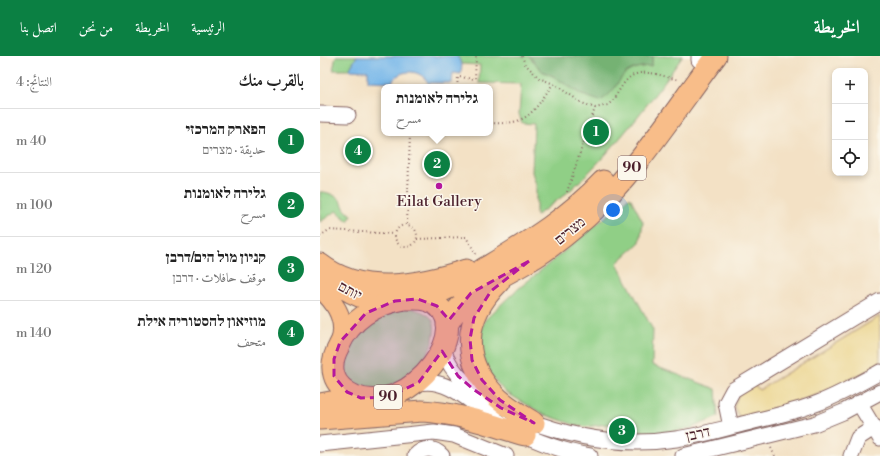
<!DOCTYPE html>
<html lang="ar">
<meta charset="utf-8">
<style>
:root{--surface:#fff;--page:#f2f2f2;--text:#222;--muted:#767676;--line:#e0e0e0;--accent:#0b8043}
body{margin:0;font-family:"Libre Bodoni",Amiri,"Frank Ruhl Libre",serif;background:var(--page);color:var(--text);direction:rtl}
.controls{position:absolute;right:12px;top:12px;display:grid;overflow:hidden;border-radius:8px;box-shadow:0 2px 6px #0003}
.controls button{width:36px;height:36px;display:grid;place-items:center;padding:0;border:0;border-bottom:1px solid var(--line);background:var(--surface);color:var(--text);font:20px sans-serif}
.you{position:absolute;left:293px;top:154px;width:14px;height:14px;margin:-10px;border:3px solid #fff;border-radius:50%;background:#1a73e8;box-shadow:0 0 0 6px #1a73e833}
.badge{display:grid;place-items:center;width:26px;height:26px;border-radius:50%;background:var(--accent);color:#fff;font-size:13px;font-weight:700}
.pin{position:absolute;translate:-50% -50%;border:2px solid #fff;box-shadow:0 1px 4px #0006}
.popup{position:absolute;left:61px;top:28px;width:112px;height:52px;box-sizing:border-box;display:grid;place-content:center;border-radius:8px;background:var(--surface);filter:drop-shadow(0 1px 3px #0005);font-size:13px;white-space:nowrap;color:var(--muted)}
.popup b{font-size:15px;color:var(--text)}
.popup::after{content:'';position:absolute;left:50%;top:100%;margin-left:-8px;border:8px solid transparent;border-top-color:var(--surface)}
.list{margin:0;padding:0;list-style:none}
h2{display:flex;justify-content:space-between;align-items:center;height:52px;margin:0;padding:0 16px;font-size:17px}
h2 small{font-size:13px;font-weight:400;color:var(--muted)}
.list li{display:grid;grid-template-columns:26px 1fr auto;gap:12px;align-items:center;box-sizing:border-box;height:64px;padding:0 16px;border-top:1px solid var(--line)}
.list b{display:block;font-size:15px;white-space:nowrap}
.list p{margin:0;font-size:13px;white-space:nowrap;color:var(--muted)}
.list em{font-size:13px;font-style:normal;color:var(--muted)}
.icon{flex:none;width:22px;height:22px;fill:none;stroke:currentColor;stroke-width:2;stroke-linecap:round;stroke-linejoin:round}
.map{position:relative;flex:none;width:560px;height:400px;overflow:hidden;direction:ltr}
header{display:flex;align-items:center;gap:24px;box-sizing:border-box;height:56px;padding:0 20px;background:var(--accent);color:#fff}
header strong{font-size:19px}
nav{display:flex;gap:22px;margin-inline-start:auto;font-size:14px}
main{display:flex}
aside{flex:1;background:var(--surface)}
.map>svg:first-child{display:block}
.green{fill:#90cf86;stroke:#6d7758}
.forest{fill:#74b273;stroke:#5f684f}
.sand{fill:#eeda9e;stroke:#9c7c64}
.water{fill:#75b6e9;stroke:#606a8a}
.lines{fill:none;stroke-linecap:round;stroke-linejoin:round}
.minor-casing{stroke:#856361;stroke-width:17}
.major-casing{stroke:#856361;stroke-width:20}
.highway-casing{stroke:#856361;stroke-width:23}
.path{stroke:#856361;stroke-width:2;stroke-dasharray:1 3;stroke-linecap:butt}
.minor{stroke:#fff;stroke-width:15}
.major{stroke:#f8bd89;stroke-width:18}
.highway{stroke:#f8bd89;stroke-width:21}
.marked{fill:#b5179e;fill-opacity:0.2;stroke:#b5179e;stroke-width:3;stroke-dasharray:8 5;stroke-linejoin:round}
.poi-dot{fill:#b5179e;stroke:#fbf7ec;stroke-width:1.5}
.labels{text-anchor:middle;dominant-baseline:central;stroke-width:3;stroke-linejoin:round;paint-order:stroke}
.shield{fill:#fbf7ec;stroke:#7f6065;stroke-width:1}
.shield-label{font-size:14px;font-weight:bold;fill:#4a1f2b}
.poi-label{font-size:15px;fill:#4a1f2b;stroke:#fbf7ec}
.street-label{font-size:15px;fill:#4a1f2b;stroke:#fbf7ec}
</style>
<header>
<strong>الخريطة</strong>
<nav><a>الرئيسية</a><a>الخريطة</a><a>من نحن</a><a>اتصل بنا</a></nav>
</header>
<main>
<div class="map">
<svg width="560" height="400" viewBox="0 0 560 400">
<rect width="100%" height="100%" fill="#fbf7ec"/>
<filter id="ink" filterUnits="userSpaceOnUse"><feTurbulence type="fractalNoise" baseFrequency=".025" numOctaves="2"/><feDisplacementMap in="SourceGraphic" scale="8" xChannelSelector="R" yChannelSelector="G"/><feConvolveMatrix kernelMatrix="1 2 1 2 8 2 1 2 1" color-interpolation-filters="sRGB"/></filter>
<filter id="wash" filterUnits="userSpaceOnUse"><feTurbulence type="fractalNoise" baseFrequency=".012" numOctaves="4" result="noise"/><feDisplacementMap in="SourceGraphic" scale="16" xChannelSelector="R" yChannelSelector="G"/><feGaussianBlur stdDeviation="0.9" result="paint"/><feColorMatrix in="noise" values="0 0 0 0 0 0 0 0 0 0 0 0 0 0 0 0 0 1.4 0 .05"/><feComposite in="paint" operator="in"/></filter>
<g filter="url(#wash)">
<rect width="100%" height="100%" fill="#f3e1c5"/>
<path class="green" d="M16,0H37L29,14H13Z
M137,0H209L222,15L233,20L262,39L294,32C304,15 312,11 331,10L333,0H363C330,46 296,91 255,130C243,141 229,150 216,160V129L212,116L214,68L202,67L199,58L201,28L159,27L160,9L142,8Z
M0,136C6,135 17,140 20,144C25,150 21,152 32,159L28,165L16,155L0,166Z
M310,141L323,166L320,186L297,207L333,274L332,309L396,333L398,361L371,372L337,379L287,368L266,371L258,370L223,358L199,344L184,335L168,316L161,295V274L165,264L192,238Z
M90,252C97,254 107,256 112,263C116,268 114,278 113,284C106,310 75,337 46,334C39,333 31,327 24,323C24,320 22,315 22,311C23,291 43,264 62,257C70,254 81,254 90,252Z"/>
<path class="forest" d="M209,0H333L331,10C293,12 305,31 280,45L262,39L233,20L222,15Z"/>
<path class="sand" d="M560,260V309L499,338L421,365L414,351L418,339L434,328L439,334Z"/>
<path class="water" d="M37,0H137L142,8L141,18L133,17L132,27H108C101,13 80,12 72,26L48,25V15L29,14Z"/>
</g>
<g filter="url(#ink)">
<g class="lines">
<defs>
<path id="minor" d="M379,4V0
M0,58L28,59
M123,293C132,321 155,336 179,351
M96,328C129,317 161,357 189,372C215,385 241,395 270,400
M539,347L560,382
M204,363C253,382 305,391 356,383C377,380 398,374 419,369C445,362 472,357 498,347C519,339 540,327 560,316
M411,371L406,347L413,334L560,245
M0,388L114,376L134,379L186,400
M95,400C103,391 114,391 122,400
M363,400L494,368L523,356L560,336
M531,400L538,382L555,371"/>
<path id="major" d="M1,215C18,233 40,245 64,248
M0,233C16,247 27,265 20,286"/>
<path id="highway" d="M0,208C42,241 99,229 146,214
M179,226C142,263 140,306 178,342C189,352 202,359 214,367
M85,243C93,243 102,242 109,245C162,266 90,363 35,340C26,336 17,330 14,319C11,309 14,299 19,290C31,263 56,248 85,243Z
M98,243C125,237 146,223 170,209C211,184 250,160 283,125
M127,269C147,233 176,225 209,205C230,193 249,177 267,161C317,115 355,54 396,0
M0,348L37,341
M0,363L102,355C138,357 171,369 205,379"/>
</defs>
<use href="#minor" class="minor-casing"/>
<use href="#major" class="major-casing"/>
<use href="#highway" class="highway-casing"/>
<path class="path" d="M202,0L205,8L219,22L234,28L262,47L275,52L288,49C296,42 299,33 305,26C318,9 342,20 358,24
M137,31L138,21L155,23L156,0
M170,67C209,69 212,57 233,28
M247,136L275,52
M87,168L90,77
M75 180a11 11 0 1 1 22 0a11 11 0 1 1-22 0Z
M0,180L9,174L74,178
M97,183L146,181L156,198
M451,392L455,400"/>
<use href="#minor" class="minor"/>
<use href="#major" class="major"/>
<use href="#highway" class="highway"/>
</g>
</g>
<path class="marked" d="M209,205L171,235L154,262L150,283L152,304L162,324L180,344L214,367L181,352L153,333L138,320L122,295L99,326L69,341L41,342L27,336L14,320V303L20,286L46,257L75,245L98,243L117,250L129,264L151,237Z"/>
<circle class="poi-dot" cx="119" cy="130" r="4"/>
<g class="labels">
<g class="shield">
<rect x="298" y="100" width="28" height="24" rx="3"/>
<rect x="54" y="329" width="28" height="24" rx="3"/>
</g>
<g class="shield-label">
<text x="312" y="112">90</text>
<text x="68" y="341">90</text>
</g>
<g class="poi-label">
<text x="119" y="145">Eilat Gallery</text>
</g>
<g class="street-label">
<text transform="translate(250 175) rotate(-39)">מצרים</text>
<text transform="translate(30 235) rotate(28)">יותם</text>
<text transform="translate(378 378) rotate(-12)">דרבן</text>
</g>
</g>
</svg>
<div class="controls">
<button>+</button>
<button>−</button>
<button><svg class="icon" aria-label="locate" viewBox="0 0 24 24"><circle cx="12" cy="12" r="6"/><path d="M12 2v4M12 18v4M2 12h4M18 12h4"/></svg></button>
</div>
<div class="you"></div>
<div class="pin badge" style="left:276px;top:76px">1</div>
<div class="pin badge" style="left:117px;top:108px">2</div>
<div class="popup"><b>גלירה לאומנות</b>مسرح</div>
<div class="pin badge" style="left:302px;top:375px">3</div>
<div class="pin badge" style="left:38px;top:95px">4</div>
</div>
<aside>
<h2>بالقرب منك<small>النتائج: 4</small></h2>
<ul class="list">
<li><span class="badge">1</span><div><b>הפארק המרכזי</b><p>حديقة · מצרים</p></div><em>40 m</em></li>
<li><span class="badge">2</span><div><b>גלירה לאומנות</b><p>مسرح</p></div><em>100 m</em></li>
<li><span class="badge">3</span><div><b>קניון מול הים/דרבן</b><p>موقف حافلات · דרבן</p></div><em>120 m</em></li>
<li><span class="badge">4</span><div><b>מוזיאון להסטוריה אילת</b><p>متحف</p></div><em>140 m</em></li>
</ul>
</aside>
</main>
